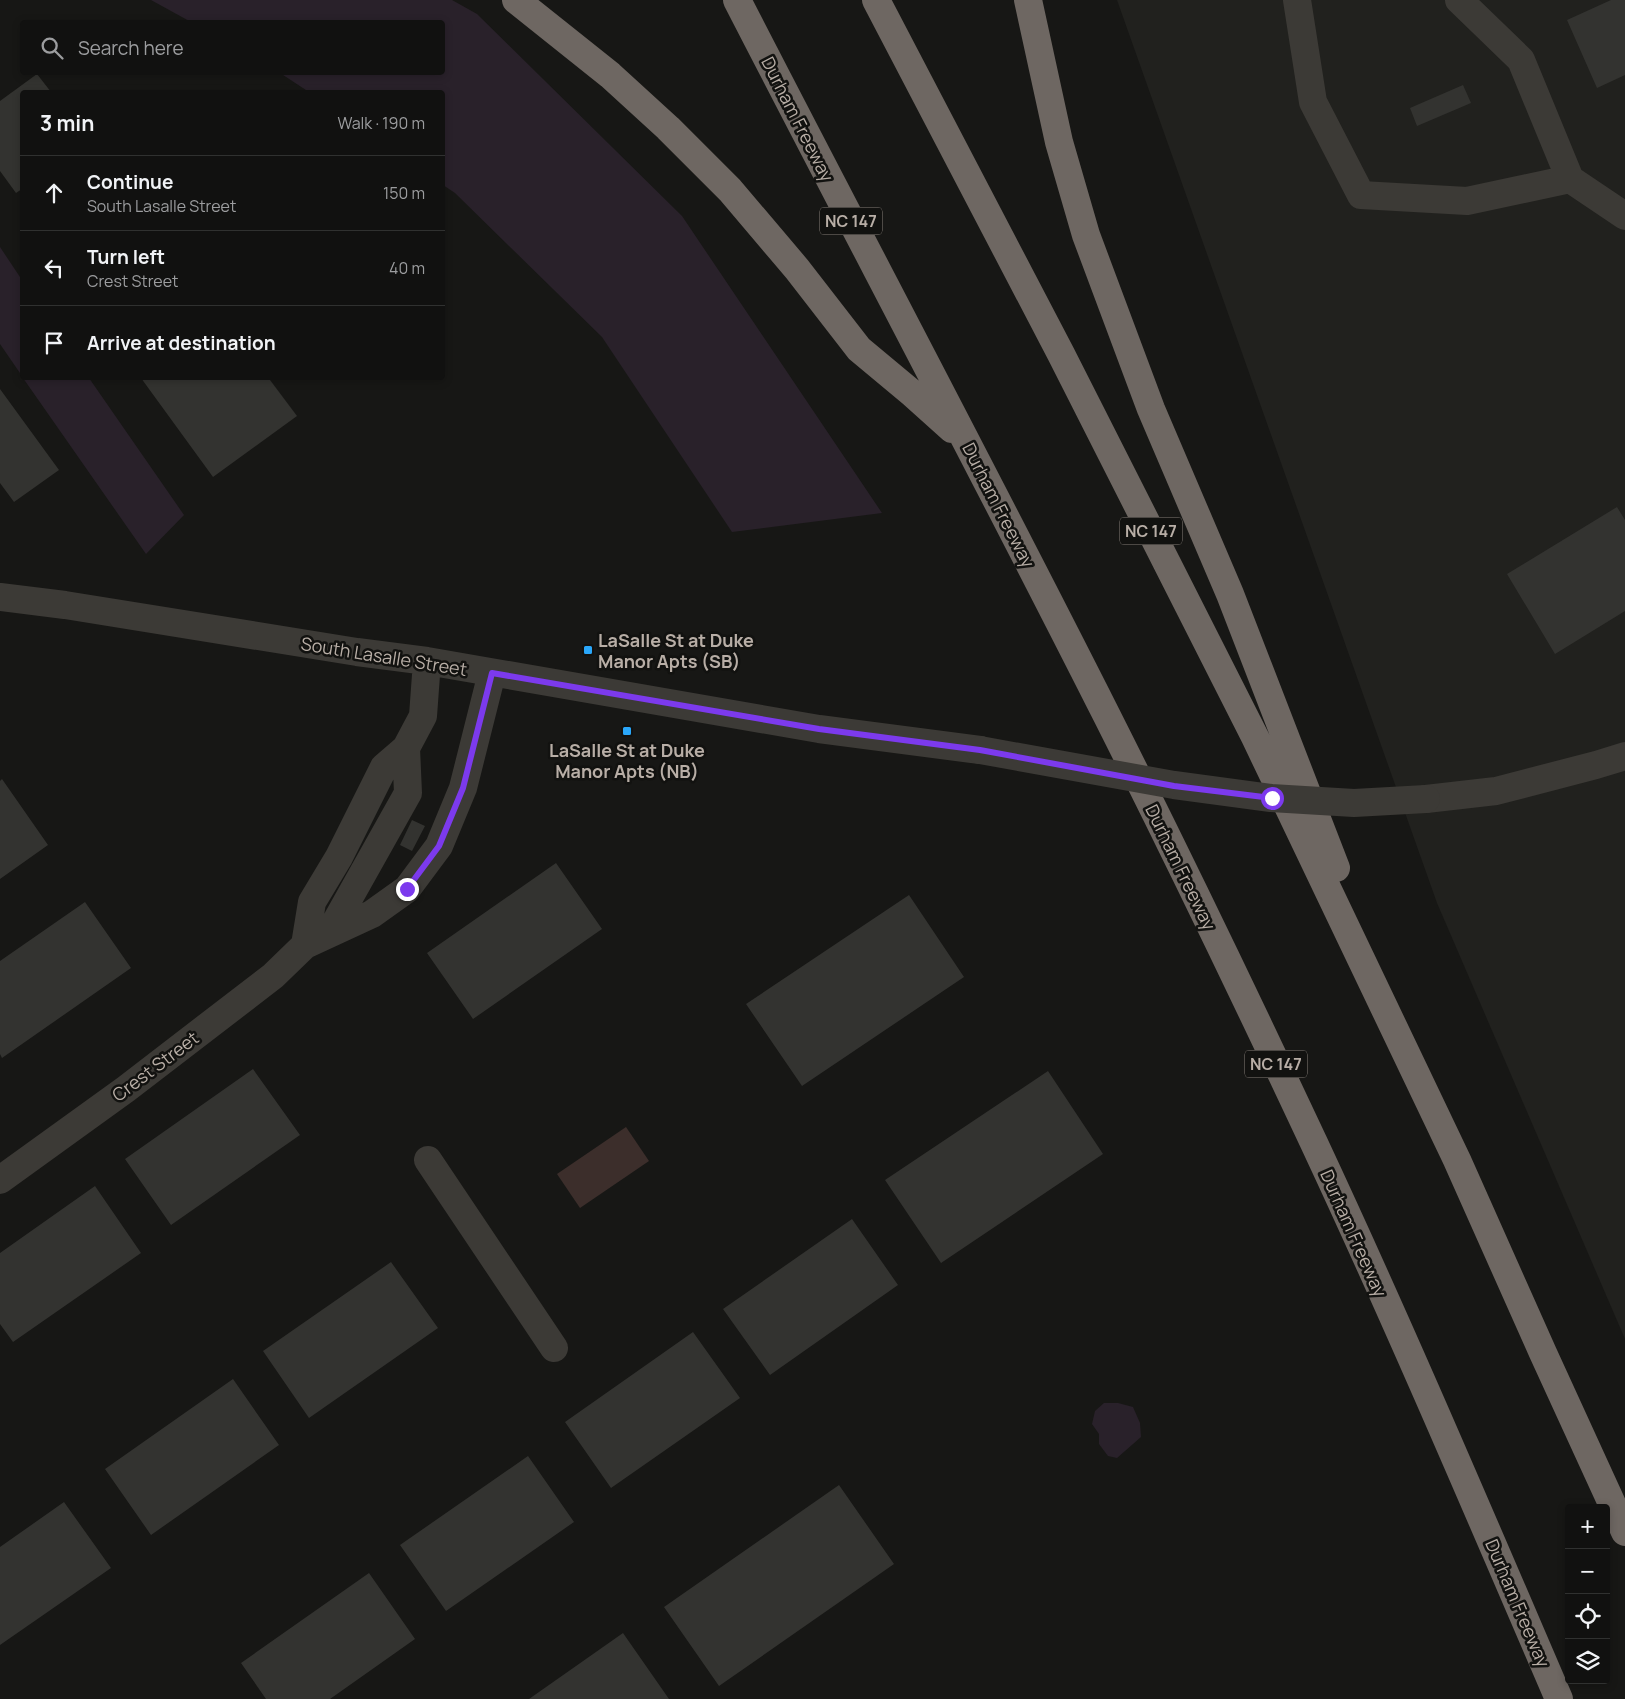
<!DOCTYPE html>
<meta charset="utf-8">
<style>
:root{--surface:#111110;--page:#1a1a19;--text:#f1f3f6;--muted:#9c9d9f;--line:#303130}
body{margin:0;font-family:Manrope,sans-serif;background:var(--page);color:var(--text)}
.controls{position:absolute;right:15px;bottom:15px;display:grid;overflow:hidden;border-radius:5px;box-shadow:0 2px 8px #0003}
.controls button{width:45px;height:45px;display:grid;place-items:center;padding:0;border:0;border-bottom:1px solid var(--line);background:var(--surface);color:var(--text);font:25px sans-serif}
.stop{position:absolute;width:15px;height:15px;margin:-11px;border:4px solid #7c3aed;border-radius:50%;background:#fff}
.stop.end{background:#7c3aed;border-color:#fff;box-shadow:0 1px 5px #0008}
.list{margin:0;padding:0;list-style:none}
h2{display:flex;justify-content:space-between;align-items:center;height:65px;margin:0;padding:0 20px;font-size:21px}
h2 small{font-size:16px;font-weight:400;color:var(--muted)}
.list li{display:grid;grid-template-columns:32px 1fr auto;gap:15px;align-items:center;box-sizing:border-box;height:75px;padding:0 20px;border-top:1px solid var(--line)}
.list b{display:block;font-size:19px;white-space:nowrap}
.list p{margin:0;font-size:16px;white-space:nowrap;color:var(--muted)}
.list em{font-size:16px;font-style:normal;color:var(--muted)}
.icon{flex:none;width:28px;height:28px;fill:none;stroke:currentColor;stroke-width:2;stroke-linecap:round;stroke-linejoin:round}
.map{position:relative;flex:none;width:1625px;height:1699px;overflow:hidden}
.search{position:absolute;background:var(--surface);box-shadow:0 2px 8px #0003;left:20px;top:20px;width:425px;height:55px;display:flex;align-items:center;gap:12px;box-sizing:border-box;padding:0 18px;border-radius:5px;color:var(--muted);font-size:19px}
.panel{position:absolute;background:var(--surface);box-shadow:0 2px 8px #0003;left:20px;top:90px;width:425px;height:290px;border-radius:5px}
.map>svg:first-child{display:block}
.built{fill:#21211e}
.green{fill:#29212a}
.water{fill:#3c2e2b}
.building{fill:#333330}
.lines{fill:none;stroke-linecap:round;stroke-linejoin:round}
.minor{stroke:#3c3a36;stroke-width:28}
.highway{stroke:#6e6762;stroke-width:28}
.minor-bridge{stroke:#3c3a36;stroke-width:28}
.route{stroke:#7c3aed;stroke-width:6}
.poi-dot{fill:#2aa7fa;stroke:#121210;stroke-width:2}
.labels{text-anchor:middle;dominant-baseline:central;stroke-width:5;stroke-linejoin:round;paint-order:stroke}
.shield{fill:#121210;stroke:#867f79;stroke-width:1}
.shield-label{font-size:16px;font-weight:bold;fill:#b8aea6}
.street-label{font-size:18px;fill:#b8aea6;stroke:#121210}
.poi-label{font-size:18px;font-weight:bold;fill:#b8aea6;stroke:#121210;text-anchor:start}
</style>
<div class="map">
<svg width="1625" height="1699" viewBox="0 0 1625 1699">
<rect width="100%" height="100%" fill="#171715"/>
<path class="built" d="M1117,0H1625V1339L1437,903Z"/>
<path class="green" d="M151,0H452L477,14L682,216L882,513L732,532L602,337L455,193L443,185L442,92H309L280,73L442,72V22H191Z
M0,247L22,280V376L0,344Z
M23,378H89L184,515L146,554Z
M1104,1403H1118L1133,1407L1140,1423L1141,1437L1117,1458L1108,1456L1099,1444V1434L1092,1424L1095,1411Z"/>
<path class="water" d="M626,1127L649,1161L580,1208L557,1174Z"/>
<path class="building" d="M1611,0H1625V75L1597,88L1567,20Z
M37,74L51,92H22V189L16,193L0,171V101Z
M1463,85L1471,103L1417,126L1410,108Z
M141,378H273L270,380L297,416L213,477Z
M0,389L59,470L14,502L0,483Z
M1617,507L1625,520V611L1555,654L1507,574Z
M2,779L48,845L0,879V781Z
M412,820L425,826L412,851L400,845Z
M556,863L602,929L473,1019L427,953Z
M909,895L964,977L802,1086L746,1004Z
M85,902L131,968L2,1058L0,1054V961Z
M253,1069L300,1135L171,1225L125,1159Z
M1048,1071L1103,1154L941,1263L885,1180Z
M95,1186L141,1253L13,1342L0,1324V1253Z
M852,1219L898,1285L770,1375L723,1309Z
M391,1262L438,1328L309,1418L263,1351Z
M693,1332L740,1398L611,1488L565,1422Z
M233,1379L279,1445L151,1535L105,1469Z
M528,1456L574,1522L446,1611L400,1545Z
M839,1485L894,1564L719,1686L664,1607Z
M64,1502L111,1568L0,1645V1547Z
M369,1573L415,1639L330,1699H266L241,1663Z
M623,1633L669,1699H529Z"/>
<g class="lines">
<path class="minor" d="M1297,0L1313,102L1361,195L1467,201L1570,179
M1459,0L1521,60L1570,179L1625,216
M0,597L65,605L357,652L427,661L819,729L980,750
M1426,799L1496,791L1596,765L1625,756
M330,932L408,793L406,748
M305,945L312,902L339,857L384,767L406,748L423,716L427,661
M428,1160L554,1348
M0,1180L126,1089L273,976L305,945L372,914L407,889L439,846L463,788L492,673"/>
<path class="highway" d="M516,0L610,75L668,128L730,190L797,269L859,349L913,394L952,429
M737,0C860,239 986,476 1107,716C1178,857 1247,1000 1314,1143C1400,1327 1479,1513 1559,1699
M876,0L1061,354L1255,737L1457,1160L1543,1353L1625,1532
M1028,0L1059,142L1086,235L1151,409L1230,594L1336,868"/>
<path class="minor-bridge" d="M980,750L1174,785L1271,798L1354,803L1426,799"/>
</g>
<g class="lines">
<path class="route" d="M407,889L439,846L463,788L492,673L819,729L980,750L1174,786L1272,798"/>
</g>
<g class="poi-dot">
<rect x="583" y="645" width="10" height="10" rx="2.5"/>
<rect x="622" y="726" width="10" height="10" rx="2.5"/>
</g>
<g class="labels">
<g class="shield">
<rect x="820" y="207.5" width="62" height="27" rx="4"/>
<rect x="1120" y="517.5" width="62" height="27" rx="4"/>
<rect x="1245" y="1050.5" width="62" height="27" rx="4"/>
</g>
<g class="shield-label">
<text x="851" y="221">NC 147</text>
<text x="1151" y="531">NC 147</text>
<text x="1276" y="1064">NC 147</text>
</g>
<g class="street-label">
<text transform="translate(798 119) rotate(63)">Durham Freeway</text>
<text transform="translate(999 505) rotate(63)">Durham Freeway</text>
<text transform="translate(384 656) rotate(9)">South Lasalle Street</text>
<text transform="translate(1181 867) rotate(64)">Durham Freeway</text>
<text transform="translate(155 1066) rotate(-37)">Crest Street</text>
<text transform="translate(1354 1233) rotate(66)">Durham Freeway</text>
<text transform="translate(1518 1603) rotate(67)">Durham Freeway</text>
</g>
<g class="poi-label">
<text x="598" y="640">LaSalle St at Duke<tspan x="598" dy="21">Manor Apts (SB)</tspan></text>
<text x="627" y="750" text-anchor="middle">LaSalle St at Duke<tspan x="627" dy="21">Manor Apts (NB)</tspan></text>
</g>
</g>
</svg>
<div class="controls">
<button>+</button>
<button>−</button>
<button><svg class="icon" aria-label="locate" viewBox="0 0 24 24"><circle cx="12" cy="12" r="6"/><path d="M12 2v4M12 18v4M2 12h4M18 12h4"/></svg></button>
<button><svg class="icon" aria-label="layers" viewBox="0 0 24 24"><path d="M12 4l9 5-9 5-9-5zM3 14l9 5 9-5"/></svg></button>
</div>
<div class="stop" style="left:1272px;top:798px"></div>
<div class="stop end" style="left:407px;top:889px"></div>
<div class="search"><svg class="icon" aria-label="search" viewBox="0 0 24 24"><circle cx="10" cy="10" r="6"/><path d="M15 15l6 6"/></svg>Search here</div>
<section class="panel">
<h2>3 min<small>Walk · 190 m</small></h2>
<ul class="list">
<li><svg class="icon" aria-label="ahead" viewBox="0 0 24 24"><path d="M12 20V5M6 11l6-6 6 6"/></svg><div><b>Continue</b><p>South Lasalle Street</p></div><em>150 m</em></li>
<li><svg class="icon" aria-label="left" viewBox="0 0 24 24"><path d="M17 20v-9H6M10 6l-5 5 5 5"/></svg><div><b>Turn left</b><p>Crest Street</p></div><em>40 m</em></li>
<li><svg class="icon" aria-label="arrive" viewBox="0 0 24 24"><path d="M6 21V4h12l-3 4 3 4H6"/></svg><div><b>Arrive at destination</b></div></li>
</ul>
</section>
</div>
